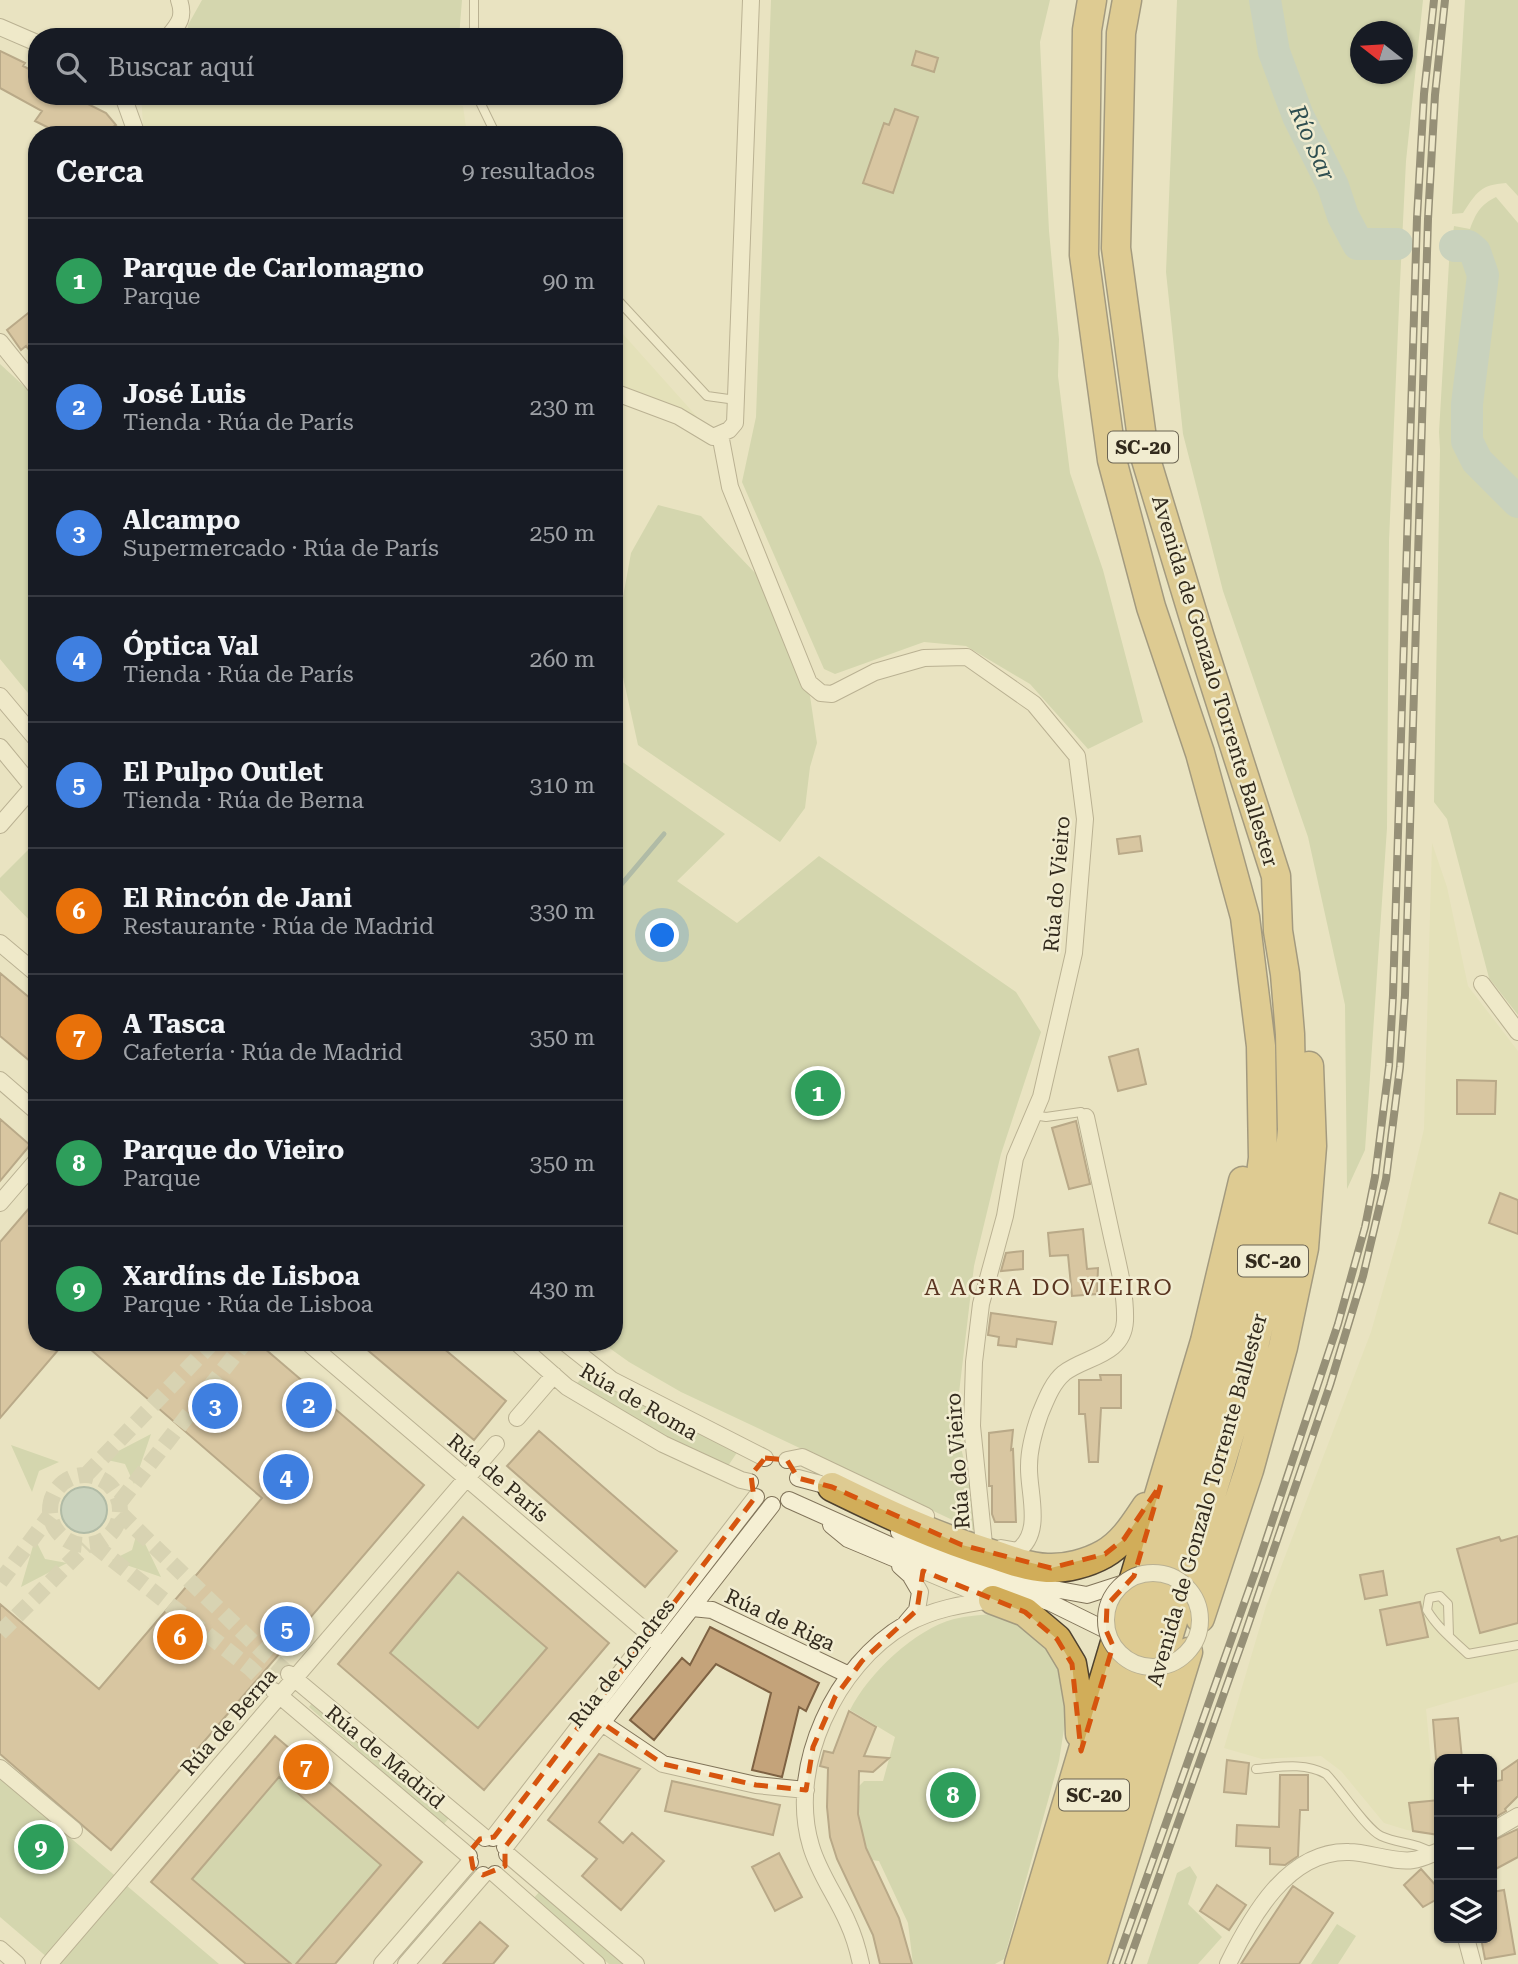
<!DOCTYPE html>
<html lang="es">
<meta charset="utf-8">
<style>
:root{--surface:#171b24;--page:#20242c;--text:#f1f3f6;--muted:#9ea1a6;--line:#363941;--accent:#c3a19d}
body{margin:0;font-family:"Roboto Serif",serif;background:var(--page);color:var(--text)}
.controls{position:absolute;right:21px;bottom:21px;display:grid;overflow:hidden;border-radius:14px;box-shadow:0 2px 5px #0004}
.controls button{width:63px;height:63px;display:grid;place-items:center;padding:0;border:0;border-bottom:2px solid var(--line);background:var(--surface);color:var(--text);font:35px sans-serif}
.compass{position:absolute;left:1350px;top:21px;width:63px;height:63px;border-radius:50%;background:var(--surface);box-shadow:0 2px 5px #0004;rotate:287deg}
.you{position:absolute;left:663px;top:936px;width:24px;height:24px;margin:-18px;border:5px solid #fff;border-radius:50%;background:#1a73e8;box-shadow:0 0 0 10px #1a73e833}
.badge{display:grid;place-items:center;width:46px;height:46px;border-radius:50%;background:var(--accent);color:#fff;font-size:23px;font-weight:700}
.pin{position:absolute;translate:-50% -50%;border:4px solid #fff;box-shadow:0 2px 7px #0006}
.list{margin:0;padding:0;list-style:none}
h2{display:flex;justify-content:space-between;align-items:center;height:91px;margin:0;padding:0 28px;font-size:30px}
h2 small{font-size:23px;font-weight:400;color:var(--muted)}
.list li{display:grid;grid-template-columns:46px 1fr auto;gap:21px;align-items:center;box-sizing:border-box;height:126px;padding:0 28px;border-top:2px solid var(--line)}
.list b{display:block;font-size:26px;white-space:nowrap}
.list p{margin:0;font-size:23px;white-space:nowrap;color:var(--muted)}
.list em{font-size:23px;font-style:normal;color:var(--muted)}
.icon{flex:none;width:38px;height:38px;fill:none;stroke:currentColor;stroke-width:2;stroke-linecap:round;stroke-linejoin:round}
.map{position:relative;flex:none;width:1518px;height:1964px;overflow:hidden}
.search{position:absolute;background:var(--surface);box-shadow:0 2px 5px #0004;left:28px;top:28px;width:595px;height:77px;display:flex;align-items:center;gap:18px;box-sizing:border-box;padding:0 24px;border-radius:28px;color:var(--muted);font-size:26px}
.panel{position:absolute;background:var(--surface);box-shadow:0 2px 5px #0004;left:28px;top:126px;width:595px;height:1225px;border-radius:28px}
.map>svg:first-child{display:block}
.farmland{fill:#deddaf}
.green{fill:#bac697;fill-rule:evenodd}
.water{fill:#a3bcb8;stroke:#6c8985;stroke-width:2}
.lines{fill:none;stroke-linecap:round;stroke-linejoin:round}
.stream{stroke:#6c8985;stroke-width:5}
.river{stroke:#a3bcb8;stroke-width:32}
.building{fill:#c4a37a;stroke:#7e6243;stroke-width:2;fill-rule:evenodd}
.street-tunnel{stroke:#c4bea0;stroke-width:16;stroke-dasharray:16 8;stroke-linecap:butt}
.lane-casing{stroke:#81745a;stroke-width:10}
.street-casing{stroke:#81745a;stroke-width:18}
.highway-casing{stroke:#4f422f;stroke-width:31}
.lane{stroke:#f5efd3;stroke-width:8}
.street{stroke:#f5efd3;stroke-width:16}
.highway{stroke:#d1ad59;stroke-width:28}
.rail-casing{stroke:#322a1d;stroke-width:8}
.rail{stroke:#f1ecd0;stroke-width:5;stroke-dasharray:16;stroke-linecap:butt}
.street-bridge-casing{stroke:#81745a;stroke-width:18;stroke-linecap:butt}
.street-bridge{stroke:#f5efd3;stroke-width:16}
.marked{fill:none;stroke:#d6540e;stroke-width:5;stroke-dasharray:14 9;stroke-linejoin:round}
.labels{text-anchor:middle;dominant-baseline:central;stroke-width:5;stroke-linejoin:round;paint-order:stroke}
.shield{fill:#f1ecd0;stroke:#6b6453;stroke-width:2}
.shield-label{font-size:19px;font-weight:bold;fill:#322a1d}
.street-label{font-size:21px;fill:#322a1d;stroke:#f1ecd0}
.water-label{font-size:23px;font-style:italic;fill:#2e4e50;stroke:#f1ecd0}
.neighbourhood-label{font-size:23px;letter-spacing:2px;fill:#5a3521;stroke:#f1ecd0}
</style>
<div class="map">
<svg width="1518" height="1964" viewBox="0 0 1518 1964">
<rect width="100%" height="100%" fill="#e9e3c1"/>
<path class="farmland" d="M141,96H397L463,106L467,135H146L143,124Z
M614,324L699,419L614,386Z
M1432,843L1447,887L1468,986L1518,1051V1682L1426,1709L1438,1835L1407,1830L1384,1823L1341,1771L1321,1756L1262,1759L1224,1748L1266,1606L1371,1332L1400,1230L1424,1129Z"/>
<path class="green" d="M202,0H462L459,37H187L188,25Z
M771,0H1050L1040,42L1049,231L1059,339L1058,376L1070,473L1103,570L1143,722L1088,749L1030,684L966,646L924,642L835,674L824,669L742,482L756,417Z
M1177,0H1423L1406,161L1400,283L1389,541L1387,828L1365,1150L1347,1189L1345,1005L1308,837L1223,591L1183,434L1166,272ZM1360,32H1402V74H1360Z
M1465,0H1518V196L1506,183C1480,185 1477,192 1463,213L1452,214Z
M1496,197L1518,223V1015L1489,978L1447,819L1434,802L1440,450L1439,432L1449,262L1454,226L1470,229C1476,213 1480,205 1496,197Z
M0,364L37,398V704L0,659Z
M658,505L701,516L757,575L810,696L817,743L810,767L805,808L780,842L638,745L615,641L631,553Z
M614,756L725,834L677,881L737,923L819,856L1016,992L1041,1032L1001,1154L974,1266L959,1393L961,1448L981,1528L978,1532L681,1392L629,1362L601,1342H614Z
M29,849L37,856V928L0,890V878Z
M589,1371L640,1404L738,1451L728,1466L633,1420L577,1383Z
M151,1434L134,1484L125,1464L103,1459Z
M11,1445L59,1462L39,1471L32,1492Z
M138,1529L161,1577L112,1560L132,1550Z
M35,1539L45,1559L67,1563L21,1587Z
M459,1572L547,1648L478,1728L390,1653Z
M992,1614L1017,1621L1043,1637L1063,1677L1067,1710L1059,1761L1004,1959L995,1964H913L908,1923L879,1861L872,1860C860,1837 858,1813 858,1787L864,1781H883L895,1737L850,1710C868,1674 915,1629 954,1619C967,1616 980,1615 992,1614Z
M313,1702L449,1818L443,1825L309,1707Z
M279,1777L381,1865L296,1964H291L192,1879Z
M0,1778L219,1964H55L0,1917Z
M1190,1866L1197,1877L1188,1904L1222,1937L1198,1964H1147L1177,1873Z
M540,1891L624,1964H609L533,1899Z
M1337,1924L1356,1936L1338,1964H1311Z"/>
<path class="water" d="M61 1510a23 23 0 1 1 46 0a23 23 0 1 1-46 0Z"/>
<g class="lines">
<path class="stream" d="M614,893L664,834"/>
<path class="river" d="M1265,0L1274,52L1298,116L1333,186L1343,216L1358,244H1397
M1455,246H1468L1475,252L1483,275L1467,404V441L1477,461L1518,502"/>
</g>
<path class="building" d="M0,51L25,63L23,66L37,73V96H82L80,100L106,113L116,125L99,135H63L35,121L42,111L0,88Z
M916,51L938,58L934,72L912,65Z
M895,109L918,117L893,193L863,183L884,123L889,125Z
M37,306V360L26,346L21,350L7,330Z
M1140,836L1142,851L1119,854L1117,839Z
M0,973L37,1004V1067L0,1036Z
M1138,1049L1146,1084L1118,1091L1109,1057Z
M1457,1080L1496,1081L1495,1114H1457Z
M0,1119L30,1145L0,1181Z
M1076,1121L1090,1184L1069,1189L1052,1128Z
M1500,1193L1518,1200V1234L1489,1223Z
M37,1199V1342H65L0,1418V1242Z
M1083,1229L1087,1269L1098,1268L1097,1294L1072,1296L1068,1255L1050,1256L1048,1233Z
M1023,1251V1269L1001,1271L1006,1253Z
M991,1313L1056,1322L1052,1344L1017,1339L1016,1347L998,1345L999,1337L988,1335Z
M82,1342H257L424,1485L111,1850L0,1754V1604L99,1689L262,1498Z
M358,1342H436L506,1401L474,1440Z
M1100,1375H1121V1408H1101L1098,1462H1089L1085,1414H1079V1380H1101Z
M1013,1430L1011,1450L1013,1449L1016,1522H995L992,1514V1486H989V1433Z
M539,1431L677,1551L645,1587L507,1466Z
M463,1517L609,1643L484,1790L338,1664ZM458,1572L547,1648L478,1728L390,1653Z
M1518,1536V1623L1480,1633L1457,1549L1499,1537L1501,1541Z
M1383,1571L1387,1595L1365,1599L1360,1575Z
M1420,1602L1428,1637L1387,1645L1380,1610Z
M710,1627L819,1683L806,1711L799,1707L782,1777L752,1770L771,1693L716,1664L654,1740L630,1720L682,1658L690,1665Z
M849,1711L876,1727L864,1756L889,1758L873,1772L859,1771L858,1814L866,1848L899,1918L912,1964H880L873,1935L837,1859L830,1837L827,1807L828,1768L820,1766L824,1751L833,1753Z
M1458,1718L1462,1759H1436L1433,1720Z
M275,1736L422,1862L335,1964H296L381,1865L279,1777L192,1879L291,1964H246L151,1882Z
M599,1754L640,1769L599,1822L623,1843L632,1833L664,1861L621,1910L582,1876L597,1859L548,1820Z
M1227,1760L1249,1763L1246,1794L1224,1792Z
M1518,1760V1796L1505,1809L1506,1811L1492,1819V1782L1502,1780V1771Z
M1280,1775H1308V1810H1300L1298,1856L1285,1865L1270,1864V1848L1236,1846L1237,1825L1279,1827Z
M672,1781L780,1805L773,1835L665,1811Z
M1439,1800V1835L1413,1831L1409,1803Z
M1518,1829V1857L1492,1871V1841Z
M779,1853L802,1897L775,1911L752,1867Z
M1421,1869L1439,1889V1898L1423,1907L1404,1885Z
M1217,1885L1246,1905L1229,1930L1200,1911Z
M1293,1886L1333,1913L1299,1964H1241Z
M1504,1890L1515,1954L1485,1959L1481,1938H1492V1892Z
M480,1922L508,1946L493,1964H443Z"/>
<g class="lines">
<path class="street-tunnel" d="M50 1510a35 35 0 1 1 70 0a35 35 0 1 1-70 0Z
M86,1475L213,1342
M120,1502L245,1342
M120,1513L263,1652L289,1674
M94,1545L250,1668L274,1691
M0,1582L50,1515
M0,1633L86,1546"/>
<defs>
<path id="lane" d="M474,37V0
M479,96L480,102L496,135
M614,296L707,396L736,400
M1033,1115L1046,1117L1081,1112L1086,1117
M1449,1636L1448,1604L1440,1596L1429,1598L1427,1610C1437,1627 1453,1640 1468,1654L1518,1645
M1256,1769C1280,1767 1304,1762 1326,1774C1340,1788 1366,1829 1381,1836C1398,1844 1417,1842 1432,1853"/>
<path id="street" d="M0,27L37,43
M168,37C179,24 185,17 179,0
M123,96L137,135
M0,342L37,388
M614,392L678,416L713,437L729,430L735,423L751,0
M720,434L730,487L809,683L821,693L832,694L875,672L924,658L967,657L1034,704L1077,756L1085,819L1074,953L1041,1097L1015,1158L1005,1216L981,1304L974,1362L972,1426L984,1544
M0,696L37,740
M0,747L37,792
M0,825L33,787L37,785
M0,943L37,974
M1482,984L1518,1032
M0,1080L37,1112
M0,1203L37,1160
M307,1342L662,1645
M516,1342L567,1387L663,1444L741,1480L750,1482
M564,1342L612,1380L765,1458
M517,1418L554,1375
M787,1460L802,1457L926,1516
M798,1478L832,1487L837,1491
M789,1500L914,1556L1051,1603L1106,1630
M831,1525L848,1539L991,1599
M899,1532L927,1547L996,1572L1054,1589L1087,1595L1121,1584
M1001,1548L1017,1551C1044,1533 1028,1492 1029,1466C1029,1448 1034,1431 1040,1414C1046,1400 1052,1383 1064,1373C1086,1356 1123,1356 1125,1321C1126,1293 1118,1264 1112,1237C1103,1197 1095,1157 1086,1117
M900,1566L910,1575L920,1592L917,1610L906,1623
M692,1608L712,1610L849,1675
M289,1674L485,1838
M274,1691L469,1856
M602,1723L663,1764L756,1785L806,1790
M0,1768L74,1830
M1492,1831L1518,1816
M493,1838L756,1497
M505,1847L772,1505
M507,1854L636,1964
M495,1874L597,1964
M1466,1938L1473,1964
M0,1949L17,1964
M49,1964L496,1444
M382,1964L470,1862
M406,1964L483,1875
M861,1964C858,1950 854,1936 848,1923C837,1897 819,1874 811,1846C787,1767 836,1664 906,1624C933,1609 963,1604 993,1600
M1228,1964C1251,1917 1288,1850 1349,1852C1368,1852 1395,1863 1413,1860C1422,1859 1431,1854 1439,1851"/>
<path id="highway" d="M832,1487C885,1513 938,1538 995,1555C1012,1561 1029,1567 1047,1568C1066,1569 1088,1563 1104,1554C1123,1543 1134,1525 1146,1507
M993,1600L1025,1612L1057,1639L1072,1664L1079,1705L1080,1734
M1200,1618L1249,1470L1283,1347L1304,1248L1312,1146L1309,1066
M1019,1964L1205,1341L1243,1181
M1044,1964L1236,1324L1251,1253L1263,1158L1261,1046L1245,917L1200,753L1151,607L1112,460L1084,255L1087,30L1092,0
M1069,1964L1248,1374L1284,1214L1292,1130L1290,1034L1285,974L1278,931L1276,876L1200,638L1144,453L1116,248L1121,33L1127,0
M1092,1964L1188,1652"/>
</defs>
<use href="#lane" class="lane-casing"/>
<use href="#street" class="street-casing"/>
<use href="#highway" class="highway-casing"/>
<use href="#lane" class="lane"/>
<use href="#street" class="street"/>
<use href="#highway" class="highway"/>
<defs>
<path id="rail" d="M1116,1964L1257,1567L1338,1324L1365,1227L1375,1177L1389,1066L1393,995L1417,218L1424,94L1434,0
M1128,1964L1244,1637L1330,1385L1363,1276L1386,1179L1400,1067L1405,995L1428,219L1435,95L1445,0"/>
</defs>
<use href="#rail" class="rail-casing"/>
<use href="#rail" class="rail"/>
<defs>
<path id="street-bridge" d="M1106 1620a47 47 0 1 1 94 0a47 47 0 1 1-94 0Z"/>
</defs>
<use href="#street-bridge" class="street-bridge-casing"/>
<use href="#street-bridge" class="street-bridge"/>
</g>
<path d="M0 0H1518V1964H0ZM765,1458L787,1460L798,1478L832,1487L962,1545L1051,1568L1105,1554L1124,1539L1161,1484L1134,1576L1107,1605L1106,1630L1113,1646L1081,1751L1072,1664L1057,1639L1025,1612L923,1571L917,1610L862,1661L835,1697L813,1747L806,1790L756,1785L663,1764L602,1723L505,1847V1866L483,1875L473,1868L470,1851L480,1839L494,1837L754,1499L751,1475Z" fill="#e9e3c1" fill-opacity=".55" fill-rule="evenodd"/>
<path class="marked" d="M765,1458L787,1460L798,1478L832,1487L962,1545L1051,1568L1105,1554L1124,1539L1161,1484L1134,1576L1107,1605L1106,1630L1113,1646L1081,1751L1072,1664L1057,1639L1025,1612L923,1571L917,1610L862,1661L835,1697L813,1747L806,1790L756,1785L663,1764L602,1723L505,1847V1866L483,1875L473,1868L470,1851L480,1839L494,1837L754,1499L751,1475Z"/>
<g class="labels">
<g class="shield">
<rect x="1108" y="431.5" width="70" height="31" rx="5"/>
<rect x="1238" y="1245.5" width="70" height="31" rx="5"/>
<rect x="1059" y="1779.5" width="70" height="31" rx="5"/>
</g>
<g class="shield-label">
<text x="1143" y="447">SC-20</text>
<text x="1273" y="1261">SC-20</text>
<text x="1094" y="1795">SC-20</text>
</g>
<g class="street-label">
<text transform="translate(1215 681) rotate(73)">Avenida de Gonzalo Torrente Ballester</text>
<text transform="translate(1057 884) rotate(-85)">Rúa do Vieiro</text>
<text transform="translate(639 1402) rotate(30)">Rúa de Roma</text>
<text transform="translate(958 1461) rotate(-94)">Rúa do Vieiro</text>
<text transform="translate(498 1478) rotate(40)">Rúa de París</text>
<text transform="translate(1207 1500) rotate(-74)">Avenida de Gonzalo Torrente Ballester</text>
<text transform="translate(780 1620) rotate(25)">Rúa de Riga</text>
<text transform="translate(622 1663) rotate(-52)">Rúa de Londres</text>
<text transform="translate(229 1722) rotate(-49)">Rúa de Berna</text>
<text transform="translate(385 1757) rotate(40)">Rúa de Madrid</text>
</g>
<g class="water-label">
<text transform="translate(1312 143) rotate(66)">Río Sar</text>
</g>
<g class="neighbourhood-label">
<text x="1049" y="1287">A AGRA DO VIEIRO</text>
</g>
</g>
</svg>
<div class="controls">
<button>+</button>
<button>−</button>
<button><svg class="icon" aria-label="layers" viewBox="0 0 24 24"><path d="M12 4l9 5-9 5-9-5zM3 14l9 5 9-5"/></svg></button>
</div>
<svg class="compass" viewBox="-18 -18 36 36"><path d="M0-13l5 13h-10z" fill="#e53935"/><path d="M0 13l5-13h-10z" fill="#9ea1a6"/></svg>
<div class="you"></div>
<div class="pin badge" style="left:818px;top:1093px;background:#2e9e5b">1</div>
<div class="pin badge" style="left:309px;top:1405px;background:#3f7fe0">2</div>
<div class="pin badge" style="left:215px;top:1406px;background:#3f7fe0">3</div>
<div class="pin badge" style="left:286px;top:1477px;background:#3f7fe0">4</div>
<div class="pin badge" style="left:287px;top:1629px;background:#3f7fe0">5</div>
<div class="pin badge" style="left:180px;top:1637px;background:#e8710a">6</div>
<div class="pin badge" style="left:306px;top:1767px;background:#e8710a">7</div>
<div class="pin badge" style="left:953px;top:1795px;background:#2e9e5b">8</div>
<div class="pin badge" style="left:41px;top:1847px;background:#2e9e5b">9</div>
<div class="search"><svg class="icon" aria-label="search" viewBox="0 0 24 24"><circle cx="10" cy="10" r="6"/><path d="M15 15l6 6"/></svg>Buscar aquí</div>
<section class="panel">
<h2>Cerca<small>9 resultados</small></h2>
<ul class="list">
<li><span class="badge" style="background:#2e9e5b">1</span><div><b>Parque de Carlomagno</b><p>Parque</p></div><em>90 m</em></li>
<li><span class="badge" style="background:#3f7fe0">2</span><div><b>José Luis</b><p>Tienda · Rúa de París</p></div><em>230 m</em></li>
<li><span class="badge" style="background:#3f7fe0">3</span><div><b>Alcampo</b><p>Supermercado · Rúa de París</p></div><em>250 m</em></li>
<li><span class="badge" style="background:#3f7fe0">4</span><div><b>Óptica Val</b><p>Tienda · Rúa de París</p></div><em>260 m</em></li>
<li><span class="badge" style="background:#3f7fe0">5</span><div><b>El Pulpo Outlet</b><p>Tienda · Rúa de Berna</p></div><em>310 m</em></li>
<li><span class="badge" style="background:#e8710a">6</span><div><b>El Rincón de Jani</b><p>Restaurante · Rúa de Madrid</p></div><em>330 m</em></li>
<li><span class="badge" style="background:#e8710a">7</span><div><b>A Tasca</b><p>Cafetería · Rúa de Madrid</p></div><em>350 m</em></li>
<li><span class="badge" style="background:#2e9e5b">8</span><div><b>Parque do Vieiro</b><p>Parque</p></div><em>350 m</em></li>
<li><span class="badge" style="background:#2e9e5b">9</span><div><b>Xardíns de Lisboa</b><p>Parque · Rúa de Lisboa</p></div><em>430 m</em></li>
</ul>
</section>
</div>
